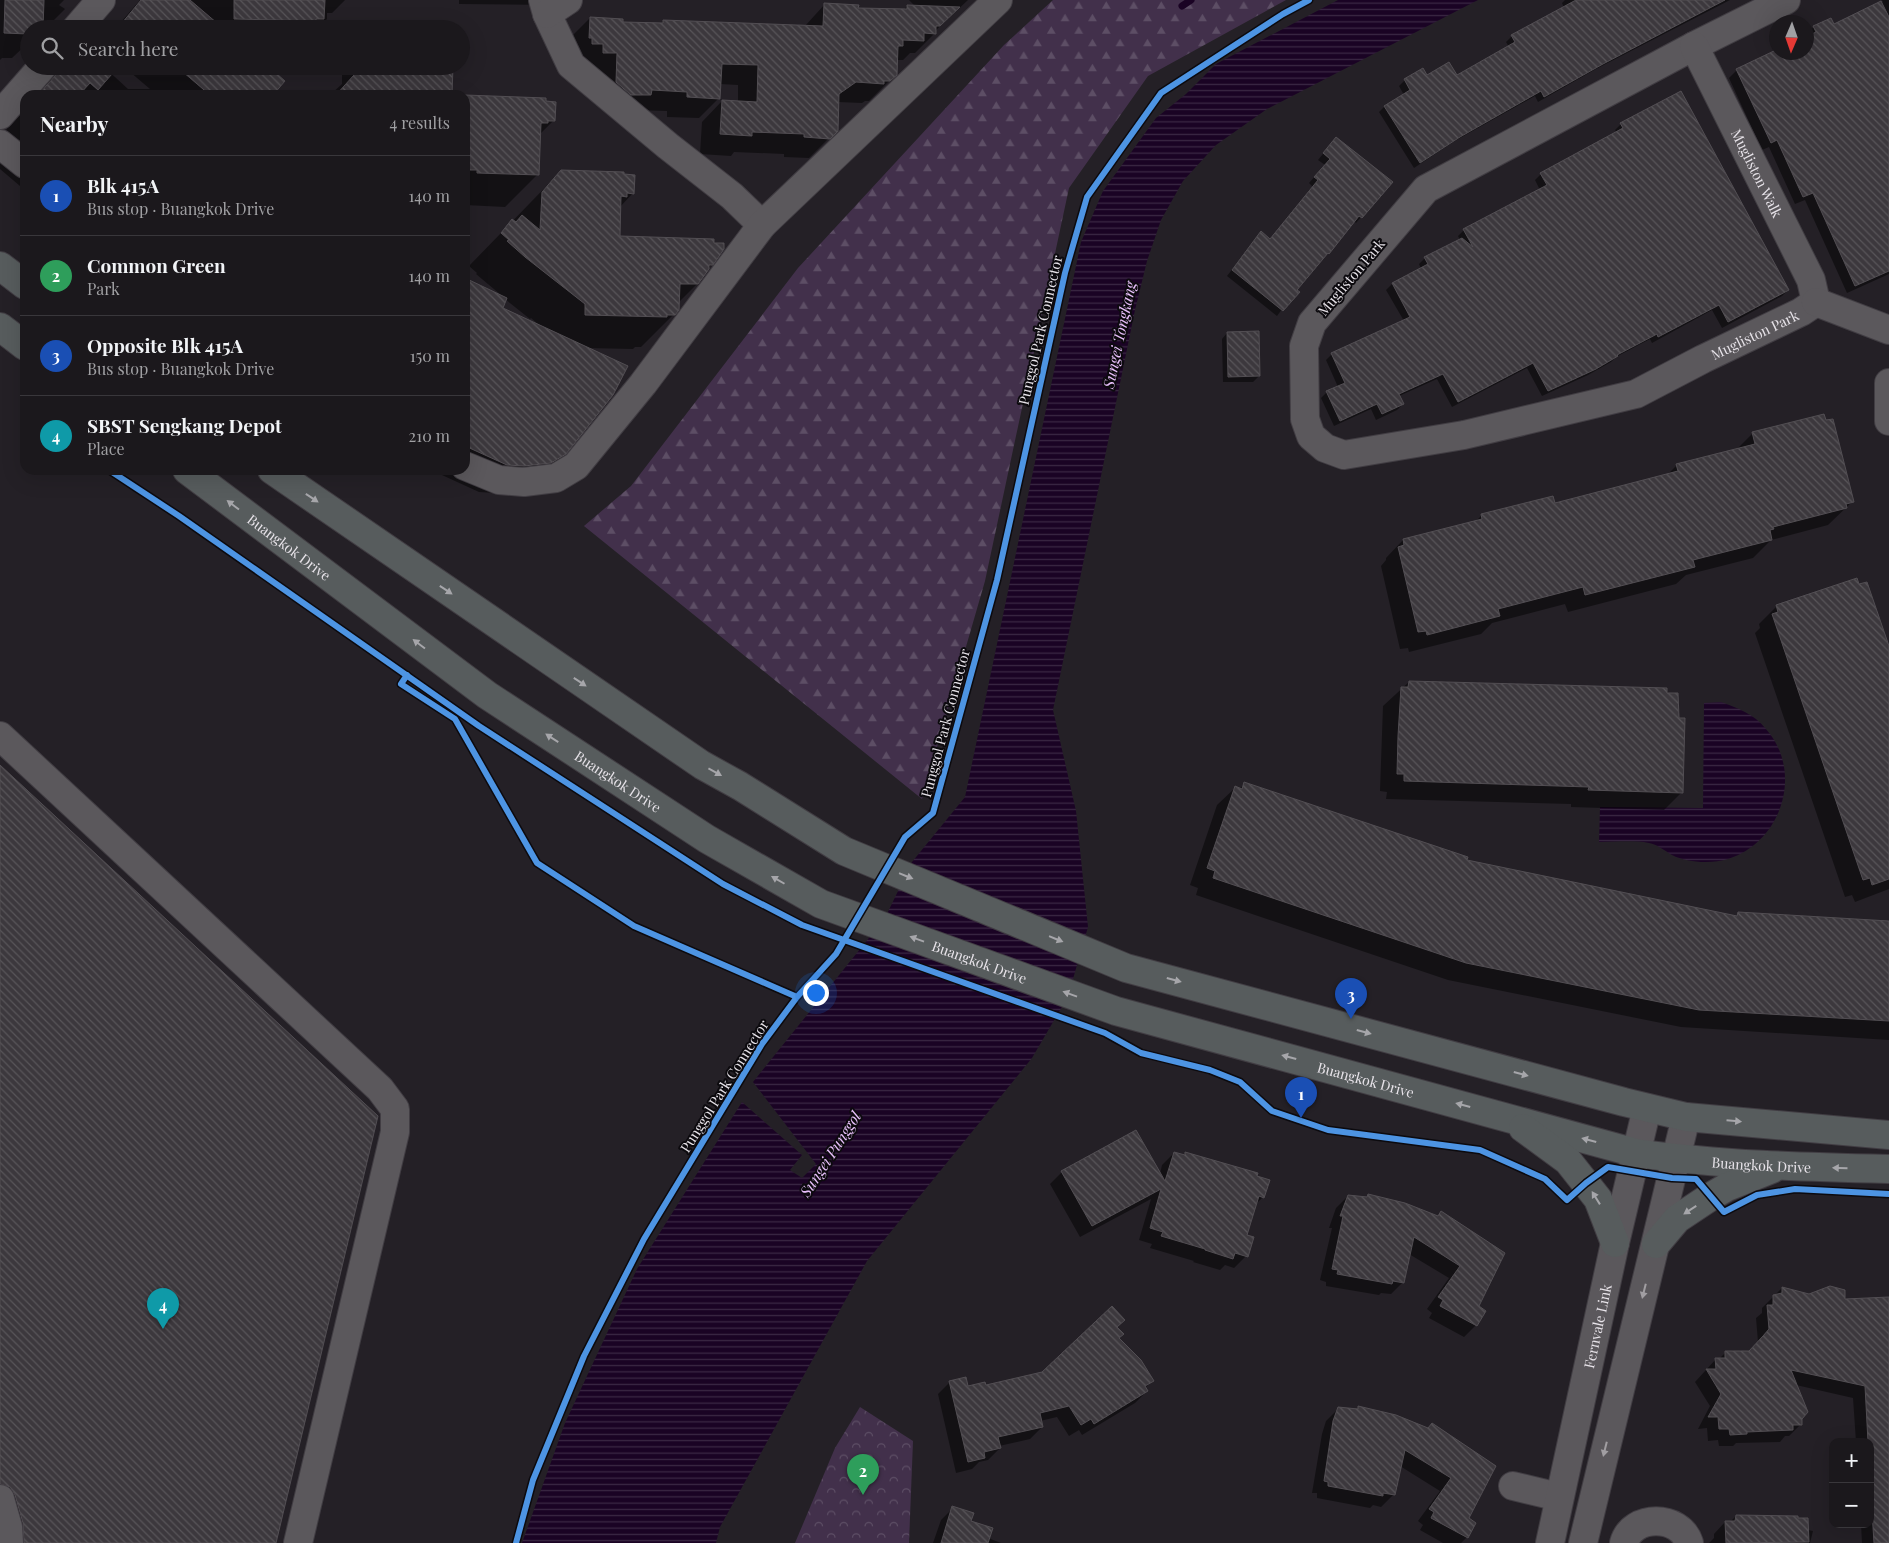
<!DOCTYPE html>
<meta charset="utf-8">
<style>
:root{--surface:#1b181c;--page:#282529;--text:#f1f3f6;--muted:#a0a0a3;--line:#39373b;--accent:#a39fa5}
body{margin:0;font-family:"Playfair Display",serif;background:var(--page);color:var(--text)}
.controls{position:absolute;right:15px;bottom:15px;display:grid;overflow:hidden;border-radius:10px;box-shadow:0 5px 20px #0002}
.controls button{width:45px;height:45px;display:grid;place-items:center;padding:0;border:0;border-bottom:1px solid var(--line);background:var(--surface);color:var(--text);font:25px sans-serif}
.compass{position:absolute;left:1769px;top:15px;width:45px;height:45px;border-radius:50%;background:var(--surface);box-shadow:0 5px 20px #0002;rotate:182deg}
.you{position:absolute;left:815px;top:992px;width:18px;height:18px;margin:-12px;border:4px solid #fff;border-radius:50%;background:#1a73e8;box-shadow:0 0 0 8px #1a73e833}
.badge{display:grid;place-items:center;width:32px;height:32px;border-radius:50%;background:var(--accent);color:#fff;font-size:16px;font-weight:700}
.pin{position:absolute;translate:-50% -41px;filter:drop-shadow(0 1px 2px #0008)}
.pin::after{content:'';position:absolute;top:26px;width:18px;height:15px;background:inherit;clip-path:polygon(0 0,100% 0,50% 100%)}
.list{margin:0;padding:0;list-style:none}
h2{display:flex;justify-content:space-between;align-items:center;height:65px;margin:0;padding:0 20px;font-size:21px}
h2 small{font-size:16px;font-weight:400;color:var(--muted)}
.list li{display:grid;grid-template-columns:32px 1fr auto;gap:15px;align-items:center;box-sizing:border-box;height:80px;padding:0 20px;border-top:1px solid var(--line)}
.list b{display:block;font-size:19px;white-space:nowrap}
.list p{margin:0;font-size:16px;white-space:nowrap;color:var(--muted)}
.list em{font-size:16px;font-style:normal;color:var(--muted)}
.icon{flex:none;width:28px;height:28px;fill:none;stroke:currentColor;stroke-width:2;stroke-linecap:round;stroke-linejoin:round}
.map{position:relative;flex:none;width:1889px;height:1543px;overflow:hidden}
.search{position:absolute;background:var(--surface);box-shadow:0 5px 20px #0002;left:20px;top:20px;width:450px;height:55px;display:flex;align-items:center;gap:12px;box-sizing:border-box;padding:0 18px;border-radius:28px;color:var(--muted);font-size:19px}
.panel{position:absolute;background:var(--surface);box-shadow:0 5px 20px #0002;left:20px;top:90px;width:450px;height:385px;border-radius:15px}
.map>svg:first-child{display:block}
.forest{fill:url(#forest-firs)}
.park{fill:url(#park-crowns)}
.water{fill:url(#water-rules)}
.shadow{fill:#0007;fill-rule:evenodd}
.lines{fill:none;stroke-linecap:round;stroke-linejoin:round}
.stream{stroke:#1a0324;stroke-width:7}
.building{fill:url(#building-back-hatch);stroke:#524e53}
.minor-casing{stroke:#413d43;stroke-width:30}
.major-casing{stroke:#413d43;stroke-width:30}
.minor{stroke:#5b585c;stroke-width:28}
.major{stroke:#575c5d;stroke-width:28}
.cycleway-casing{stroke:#0c0a0e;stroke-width:9}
.cycleway{stroke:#4d94e3;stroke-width:6}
.oneway{fill:#a6a6aa}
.oneway2{fill:#a19ea2}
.labels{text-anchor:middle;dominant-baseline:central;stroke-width:4;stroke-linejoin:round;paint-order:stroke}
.street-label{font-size:14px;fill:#e7e3e9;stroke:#0c0a0e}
.water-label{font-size:15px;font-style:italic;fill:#e8c0fb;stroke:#0c0a0e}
</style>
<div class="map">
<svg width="1889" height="1543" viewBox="0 0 1889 1543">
<defs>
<pattern id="forest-firs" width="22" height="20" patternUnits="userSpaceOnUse" patternTransform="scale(1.25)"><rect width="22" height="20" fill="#42304b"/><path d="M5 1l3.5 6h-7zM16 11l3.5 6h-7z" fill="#5d4e65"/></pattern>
<pattern id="park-crowns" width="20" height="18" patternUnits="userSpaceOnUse" patternTransform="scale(1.25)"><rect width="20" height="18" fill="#42304b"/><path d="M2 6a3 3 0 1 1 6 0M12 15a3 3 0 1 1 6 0" fill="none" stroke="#5d4e65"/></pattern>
<pattern id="water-rules" width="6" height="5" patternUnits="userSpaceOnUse" patternTransform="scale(1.25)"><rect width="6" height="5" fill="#1a0324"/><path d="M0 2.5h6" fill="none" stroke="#3b2844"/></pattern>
<pattern id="building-back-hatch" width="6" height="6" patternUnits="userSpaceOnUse" patternTransform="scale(1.25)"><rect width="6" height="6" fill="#3c383d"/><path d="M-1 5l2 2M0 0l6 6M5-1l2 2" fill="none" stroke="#585559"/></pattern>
</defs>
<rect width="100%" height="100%" fill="#242026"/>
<path class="forest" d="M1053,0H1286L1148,76L1069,188L985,581L922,799L584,526L631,486L798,268L1004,45Z"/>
<path class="park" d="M860,1407L913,1441L909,1543H795L835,1448Z"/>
<path class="water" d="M1338,0H1478L1267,109L1216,145L1183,181L1161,220L1147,261L1135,310L1053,710L1076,811L1088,927L1073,979L1063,1005L1032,1058L867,1261L720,1527L716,1543H522L565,1423L637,1269L742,1102L802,1155L790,1170L802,1178L816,1164L753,1082L885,918L912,862L965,797L1081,242L1103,191L1156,118L1186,94L1216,64Z
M1721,702C1738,708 1754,714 1766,729C1804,772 1782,842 1728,859C1712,864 1687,863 1672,855C1665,851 1657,844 1649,843C1633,840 1615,842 1599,842L1600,807L1703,808L1704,703Z"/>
<path class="shadow" d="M0,0H64L59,5L65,9L45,29H29V42L12,58H2L0,60Z
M140,0H345L332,13H327V19L317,29H115Z
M459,0H557L551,5L459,4Z
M909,0H968L935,31V33L915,53H910L903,60H896V74L869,101H865L862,103L838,102L837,130L809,158L784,157V154L734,152L731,156L700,154L702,122L722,101L738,102V85L720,84L719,98L699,118L667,117V111L635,110L583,72L570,38L590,18L622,23L660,25L663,21L805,26L825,4L857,9L903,11L907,6L916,7Z
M1565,0H1730L1596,69L1538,102L1535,96L1453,142L1414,168L1379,112L1384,107L1404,95L1399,86L1405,80L1427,76L1456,77L1509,47L1506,42L1512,36L1564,8L1562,3Z
M1882,0H1889V274L1847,293L1805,200L1795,204L1769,147L1762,150L1729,78L1737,70L1776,52H1806V34L1814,27L1833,25L1883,2Z
M461,36H466L465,53L461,57Z
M56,66H103L128,89H150L123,66H266L271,95H31Z
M342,66H452L450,95H330L342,84Z
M465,96L554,120L539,135L538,174L505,207L465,205Z
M25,108V180L20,186L0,169V137Z
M1621,124L1788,290L1782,296L1722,328L1712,310L1652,343L1650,339L1616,357L1611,362L1588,375L1542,396L1527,368L1452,407L1437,379L1399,396L1403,404L1397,410L1376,420L1371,409L1334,426L1321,398L1327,392L1338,387L1326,360L1332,354L1404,321L1386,290L1392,284L1421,269L1419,264L1425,258L1460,240L1458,236L1464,230L1540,190L1535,180L1541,174L1617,133L1615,130Z
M1331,144L1361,217L1356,223L1354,221L1296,290L1277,316L1227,276L1256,239L1270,240L1313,187L1309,183L1325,165L1318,160Z
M561,171L633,193L620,207L619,237L712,264L697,284L678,303L674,314L641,347H635L633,349L586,348L565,453L536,481L522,490L495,493L479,492L431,470H465V280L501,295L476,274L477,273L469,266ZM505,299L530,319L531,318L539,325L501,308Z
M1227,333L1259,376L1253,382H1223L1222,339Z
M1753,433L1853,501L1828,525L1771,540L1753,558L1686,575L1676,584L1568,612L1565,604L1492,623L1481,634L1409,652L1408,648L1400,649L1381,566L1386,560V558L1403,540L1475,522L1481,516L1552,498L1554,504L1666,476L1677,465L1736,450Z
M1777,606L1889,649V889L1855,902L1852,895L1845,897L1755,633L1760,628L1759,624Z
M1409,682L1665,694L1682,792L1664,810L1571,807V804L1386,799L1387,792L1380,791L1383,706Z
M0,767L274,1543H16L0,1496Z
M1245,784L1465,861L1735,917L1738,913L1889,922V1040L1681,1027L1448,980L1196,895L1198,888L1190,885L1217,805L1235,788L1239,789Z
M1174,1153L1183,1156L1186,1153L1255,1177L1263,1197L1254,1206L1245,1235L1246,1256L1234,1268L1225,1265L1220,1270L1193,1262L1194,1261L1150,1248L1152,1244L1139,1240L1151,1199L1080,1237L1050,1184L1062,1172L1160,1174L1162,1165Z
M1348,1196L1366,1198L1368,1196L1437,1217L1441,1213L1477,1307L1476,1325L1464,1337L1429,1318L1432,1313L1427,1309L1449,1278L1409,1254L1403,1282L1391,1294L1381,1293L1379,1295L1326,1286V1282L1320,1280L1332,1228H1329L1336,1208Z
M1782,1288L1809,1296L1844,1301L1889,1298V1543H1862L1861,1524H1870V1442H1856L1853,1398L1796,1385L1801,1424L1789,1436H1785L1780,1442L1736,1443L1733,1446H1719L1718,1440L1708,1441L1707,1428L1698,1429L1710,1406L1695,1382L1716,1359H1719L1726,1352H1748L1758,1342L1756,1318L1762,1313V1308Z
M1116,1327L1118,1339L1152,1381L1145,1388L1147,1391L1135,1403L1082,1435L1079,1430L1069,1436L1057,1417L1040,1421L1042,1427L1030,1439L999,1446L1000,1448L988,1460L979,1462L972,1469L956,1473L938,1394L950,1382L967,1388L985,1386L1043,1373Z
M1359,1408L1427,1429L1432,1425L1467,1518L1475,1524L1467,1537L1461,1543H1443L1420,1530L1423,1525L1418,1521L1440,1491L1400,1466L1393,1495L1381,1507L1373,1505L1370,1508L1317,1498V1493H1312L1322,1434L1326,1421L1338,1409L1356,1410Z
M953,1508L988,1538L1001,1543H933L941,1520Z
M1736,1516L1813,1531L1810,1543H1709L1714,1538V1534L1725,1522H1730Z"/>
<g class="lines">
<path class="stream" d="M1182,6L1191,0"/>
</g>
<path class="building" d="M5,0H44L43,29H28V34L4,33Z
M141,0H190L224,29H117Z
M234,0H325L324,19H316V21L234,19Z
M1576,0H1725L1603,64L1544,97L1541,91L1460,137L1420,163L1384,106L1410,90L1404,79L1423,68L1427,75L1449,62L1457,75L1515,42L1511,35Z
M1881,1L1889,17V271L1855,286L1813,193L1803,197L1777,140L1771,143L1736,69L1776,50V52H1806V37L1816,32L1813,26L1831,18L1834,24Z
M824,3L859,5L858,8L907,9V5L960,7L940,26H936V34L924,33V41L903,40V46H898L897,75L890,81H884V84L856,82L839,94L838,131L830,139L804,137V134L752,132V136L720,134L722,100L757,102L758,65L722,64L720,99L687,97V92L652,90L651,95H631L616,82L617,53H603V44H592V38H589L590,17L623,19V22L663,23V20L823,26Z
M58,66H119L98,90L90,83L79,95H38L55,76Z
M176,66H268L285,81L273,95H210Z
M362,66H453L452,95H336Z
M1681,91L1789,290L1728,322L1719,305L1658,337L1657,334L1617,355L1618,356L1596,369L1548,391L1533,363L1458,402L1443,374L1399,394L1404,404L1382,414L1377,404L1340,421L1326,391L1345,383L1331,353L1410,317L1392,283L1428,264L1424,257L1462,238L1473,247L1463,229L1547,185L1540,173L1623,128L1620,123Z
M465,95L546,98V101L556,102L555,121H548V123H541L539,175L477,173V170H465Z
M1336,137L1393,182L1362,218L1359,216L1329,254L1328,253L1297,290L1300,292L1283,311L1232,270L1261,231L1270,239L1318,180L1314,177L1330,159L1323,153Z
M561,170L624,172V174L635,175L634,194L627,193V197L621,196L620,236L714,239V243H724V249L713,265H709V269L698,284H680L679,310L675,315H667V317L585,315V304L525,257L507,241L509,240L501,233L512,219L516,222L522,215L540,230L542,192Z
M465,278L507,298L503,308L628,366L613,395L566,454L551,463L524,466L507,465L465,446Z
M1259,331L1260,376L1228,377L1227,332Z
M1824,414L1826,420L1833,419L1854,502L1846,504L1847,508L1773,527L1774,529L1770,530L1772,540L1693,560L1695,567L1585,595L1583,587L1498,609L1500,616L1427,635L1426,631L1418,632L1398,547L1404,545L1403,539L1482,519L1481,514L1553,496L1555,503L1678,471L1676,464L1755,444L1752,432Z
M1857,578L1859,584L1867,582L1889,646V879L1872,885L1870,878L1863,880L1772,614L1778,612L1776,605Z
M1409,681L1667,688V693H1678L1679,718H1685L1683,793L1588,790L1589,787L1404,781V774H1397L1398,736L1401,687H1408Z
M0,765L378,1116L276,1543H24L23,1523L15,1495L10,1487L0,1484Z
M1244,782L1468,857L1467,860L1737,916L1738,912L1889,921V1021L1699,1010L1466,963L1213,878L1215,871L1207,868L1235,786L1242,789Z
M1136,1130L1165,1181L1174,1152L1185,1155V1152L1258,1173L1257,1176L1270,1180L1264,1198L1259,1196L1247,1235L1254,1237L1248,1257L1235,1253L1233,1259L1205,1250V1249L1161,1236L1163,1232L1150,1228L1161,1189L1092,1226L1061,1171Z
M1368,1194L1405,1203L1438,1216L1441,1211L1505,1253L1479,1306L1486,1311L1477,1326L1440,1306L1443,1300L1438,1297L1460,1266L1414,1237L1404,1283L1393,1281L1392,1284L1337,1274L1338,1270L1332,1269L1343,1216H1340L1348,1195L1367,1197Z
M1830,1286L1845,1290V1299L1889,1297V1543H1874L1870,1480V1442H1868L1865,1386L1791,1370L1808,1412L1802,1419V1425H1793V1430L1747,1432V1434L1730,1435L1729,1429H1719L1718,1417H1708L1721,1394L1706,1369H1716L1715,1358H1725V1351H1749L1763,1336L1769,1329L1767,1305H1773V1295L1782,1293V1287L1809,1294Z
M1112,1306L1125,1320L1117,1327L1124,1334L1119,1338L1141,1360L1154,1381L1145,1386L1148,1391L1094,1424L1091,1419L1081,1425L1069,1406L1040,1413L1043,1427L998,1437L1001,1448L984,1452L985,1458L968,1462L949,1381L966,1377L968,1386L985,1382L986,1385L1042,1372Z
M1358,1406L1396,1415L1428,1428L1432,1423L1496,1466L1469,1518L1476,1523L1468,1538L1431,1518L1434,1512L1429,1509L1451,1478L1405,1450L1395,1495L1383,1493V1496L1328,1486V1482L1324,1481L1333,1421L1338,1407L1358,1409Z
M952,1506L974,1513L971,1521L993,1528L988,1543H941Z
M1736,1515L1798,1516V1518H1808L1809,1542L1726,1543L1725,1521H1735Z"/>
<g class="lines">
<defs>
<g id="minor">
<path d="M543,0L547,14L571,65L668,146L732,196L762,225"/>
<path id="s1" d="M1786,0L1694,46L1426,189L1312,323L1304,346L1305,419L1311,436L1325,448L1344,455L1464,435L1636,394L1703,359L1801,312L1816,302"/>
<path d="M547,14L568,0"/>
<path d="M76,29L101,0"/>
<path id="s2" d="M1694,46L1811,280L1816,302"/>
<path d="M0,115L43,66"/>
<path d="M0,144L25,164"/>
<path d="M1816,302L1889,330"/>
<path d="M1889,383V421"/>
<path d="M465,466L499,480L524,482L556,478L576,466L643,384L762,225L998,0"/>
<path d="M0,736L380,1089L395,1109V1132L298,1543"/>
<path d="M1513,1486L1559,1497"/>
<path d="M0,1499L8,1527L9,1543"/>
<path id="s3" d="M1550,1543L1615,1243L1647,1108"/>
<path d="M1583,1543L1686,1117"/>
<path d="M1624,1543C1632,1514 1680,1514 1689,1543"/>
</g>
<g id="major">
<path d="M0,266L25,285"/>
<path d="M0,327L25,346"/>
<path id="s4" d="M187,470L487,695L707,839L821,904L1116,1011L1636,1153C1720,1165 1804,1167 1889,1169"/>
<path d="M272,470L702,765L740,786L844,851L1126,968L1624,1102L1686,1117L1889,1135"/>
<path d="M1523,1128L1568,1161L1598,1199L1615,1243"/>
<path d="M1656,1244L1677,1219L1710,1197L1727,1187L1772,1169"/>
</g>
</defs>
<use href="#minor" class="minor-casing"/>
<use href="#major" class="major-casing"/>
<use href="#minor" class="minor"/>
<use href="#major" class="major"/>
<defs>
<path id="cycleway" d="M109,470L179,516L479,726L723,884L802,925L1105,1033L1141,1053L1210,1070L1240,1082L1272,1111L1328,1130L1480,1150L1545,1179L1567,1200L1586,1183L1608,1167L1672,1178L1696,1179L1724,1212L1757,1195L1795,1189L1889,1194
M407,675L401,684L455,719L537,863L634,926L797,997
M516,1543L533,1480L584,1356L644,1239L762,1044L797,997L836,954L905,837L933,813L997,580L1065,273L1087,197L1161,93L1283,14L1309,0"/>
</defs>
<use href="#cycleway" class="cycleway-casing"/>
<use href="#cycleway" class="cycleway"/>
</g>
<defs><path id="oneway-solid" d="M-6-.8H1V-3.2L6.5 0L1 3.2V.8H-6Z" transform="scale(1.25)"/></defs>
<g class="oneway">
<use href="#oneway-solid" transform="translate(312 498) rotate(34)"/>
<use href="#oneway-solid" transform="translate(233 505) rotate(-143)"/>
<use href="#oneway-solid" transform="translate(446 590) rotate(34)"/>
<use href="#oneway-solid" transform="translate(419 644) rotate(-143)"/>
<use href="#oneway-solid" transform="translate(580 682) rotate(34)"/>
<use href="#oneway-solid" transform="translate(552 738) rotate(-147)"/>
<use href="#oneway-solid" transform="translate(715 772) rotate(29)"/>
<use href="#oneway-solid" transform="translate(906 876) rotate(22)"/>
<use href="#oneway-solid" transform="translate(778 880) rotate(-150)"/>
<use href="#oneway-solid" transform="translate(917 939) rotate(-160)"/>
<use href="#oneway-solid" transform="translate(1056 939) rotate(22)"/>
<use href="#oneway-solid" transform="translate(1174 980) rotate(15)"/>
<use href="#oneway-solid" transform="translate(1070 994) rotate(-160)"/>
<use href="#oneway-solid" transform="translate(1364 1032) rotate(15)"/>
<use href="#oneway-solid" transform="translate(1289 1057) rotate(-165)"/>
<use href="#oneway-solid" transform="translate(1521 1074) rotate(15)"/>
<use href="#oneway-solid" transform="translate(1463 1105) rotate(-165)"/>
<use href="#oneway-solid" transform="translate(1734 1121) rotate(5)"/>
<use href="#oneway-solid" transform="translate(1589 1140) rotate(-165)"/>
<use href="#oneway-solid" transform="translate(1840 1168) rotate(-178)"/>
<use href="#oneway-solid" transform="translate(1596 1198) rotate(-122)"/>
<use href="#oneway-solid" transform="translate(1690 1210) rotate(147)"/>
</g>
<g class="oneway2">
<use href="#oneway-solid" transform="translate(1644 1291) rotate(104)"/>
<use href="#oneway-solid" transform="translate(1605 1449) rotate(104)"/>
</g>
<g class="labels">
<g class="street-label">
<text stroke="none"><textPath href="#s2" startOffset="142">Mugliston Walk</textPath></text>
<text transform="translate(1351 277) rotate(-50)">Mugliston Park</text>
<text transform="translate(1040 330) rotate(-77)">Punggol Park Connector</text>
<text stroke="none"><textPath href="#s1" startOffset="1168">Mugliston Park</textPath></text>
<text stroke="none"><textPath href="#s4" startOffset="128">Buangkok Drive</textPath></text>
<text transform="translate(945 723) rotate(-75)">Punggol Park Connector</text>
<text stroke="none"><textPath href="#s4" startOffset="532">Buangkok Drive</textPath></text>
<text stroke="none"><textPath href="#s4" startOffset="938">Buangkok Drive</textPath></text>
<text stroke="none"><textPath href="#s4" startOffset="1342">Buangkok Drive</textPath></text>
<text transform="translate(724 1086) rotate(-58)">Punggol Park Connector</text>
<text stroke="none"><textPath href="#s4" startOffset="1748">Buangkok Drive</textPath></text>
<text stroke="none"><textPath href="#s3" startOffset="222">Fernvale Link</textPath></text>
</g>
<g class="water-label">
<text transform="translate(1119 335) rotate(-78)">Sungei Tongkang</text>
<text transform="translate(830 1154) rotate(-57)">Sungei Punggol</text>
</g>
</g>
</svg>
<div class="controls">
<button>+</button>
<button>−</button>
</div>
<svg class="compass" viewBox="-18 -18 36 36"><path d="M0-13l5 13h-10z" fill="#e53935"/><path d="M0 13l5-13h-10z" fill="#a0a0a3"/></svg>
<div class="you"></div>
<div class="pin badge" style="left:1301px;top:1118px;background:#1a4fb4">1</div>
<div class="pin badge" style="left:863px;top:1495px;background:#2e9e5b">2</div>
<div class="pin badge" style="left:1351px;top:1019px;background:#1a4fb4">3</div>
<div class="pin badge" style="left:163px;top:1329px;background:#0f9aa8">4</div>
<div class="search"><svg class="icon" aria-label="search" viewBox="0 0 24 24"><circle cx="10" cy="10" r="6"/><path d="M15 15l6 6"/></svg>Search here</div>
<section class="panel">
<h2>Nearby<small>4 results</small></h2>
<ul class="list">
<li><span class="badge" style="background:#1a4fb4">1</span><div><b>Blk 415A</b><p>Bus stop · Buangkok Drive</p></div><em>140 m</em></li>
<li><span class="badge" style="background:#2e9e5b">2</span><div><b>Common Green</b><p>Park</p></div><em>140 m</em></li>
<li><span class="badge" style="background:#1a4fb4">3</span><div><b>Opposite Blk 415A</b><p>Bus stop · Buangkok Drive</p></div><em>150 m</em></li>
<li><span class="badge" style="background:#0f9aa8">4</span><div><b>SBST Sengkang Depot</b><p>Place</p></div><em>210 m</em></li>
</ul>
</section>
</div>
